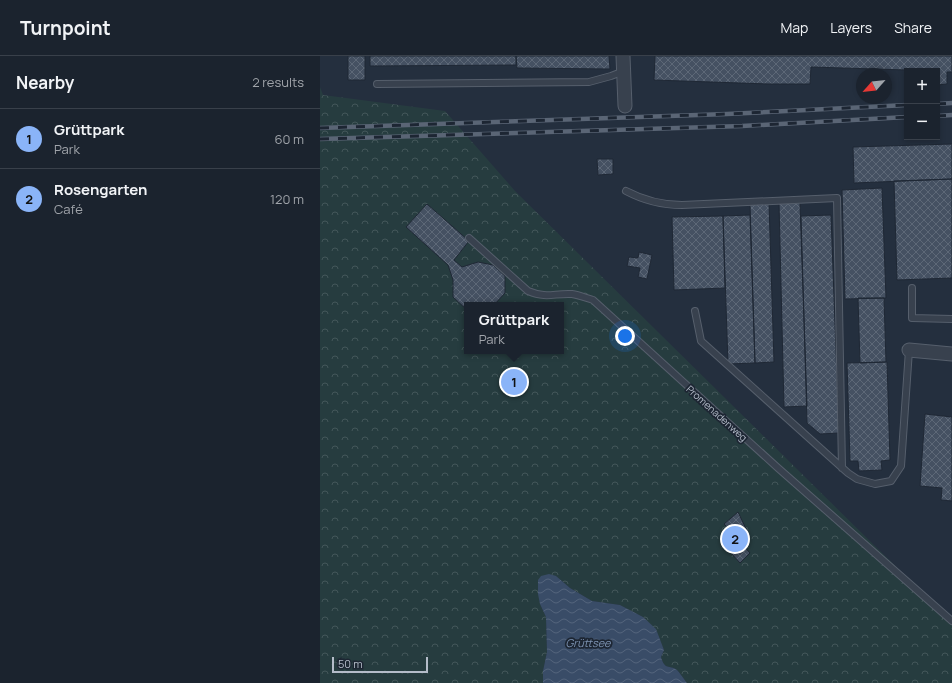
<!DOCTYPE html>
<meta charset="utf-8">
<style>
:root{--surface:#1b232e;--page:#242b36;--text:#f1f3f6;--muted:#a0a4aa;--line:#39404a;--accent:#8ab4f8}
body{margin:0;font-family:Manrope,sans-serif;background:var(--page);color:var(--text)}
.controls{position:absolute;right:12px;top:12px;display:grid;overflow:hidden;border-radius:0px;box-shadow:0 2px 6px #0003}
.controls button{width:36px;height:36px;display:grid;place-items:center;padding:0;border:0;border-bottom:1px solid var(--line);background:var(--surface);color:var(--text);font:20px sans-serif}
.compass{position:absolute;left:536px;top:12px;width:36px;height:36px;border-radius:50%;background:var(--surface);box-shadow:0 2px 6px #0003;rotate:243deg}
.scale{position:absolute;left:12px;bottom:10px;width:96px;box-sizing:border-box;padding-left:4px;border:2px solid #b4bcc9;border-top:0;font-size:11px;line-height:14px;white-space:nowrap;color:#b4bcc9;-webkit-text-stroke:3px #1d2633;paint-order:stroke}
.you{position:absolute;left:305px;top:280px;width:14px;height:14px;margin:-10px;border:3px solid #fff;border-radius:50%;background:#1a73e8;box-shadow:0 0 0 6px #1a73e833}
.badge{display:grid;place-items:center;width:26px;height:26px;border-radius:50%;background:var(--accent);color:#111;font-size:13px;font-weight:700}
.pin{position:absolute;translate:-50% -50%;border:2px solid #fff;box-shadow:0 1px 4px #0006}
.popup{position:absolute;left:144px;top:246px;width:100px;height:52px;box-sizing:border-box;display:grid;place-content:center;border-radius:0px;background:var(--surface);filter:drop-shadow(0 1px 3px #0005);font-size:13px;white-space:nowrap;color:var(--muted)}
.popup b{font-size:15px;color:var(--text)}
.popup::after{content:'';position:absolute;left:50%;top:100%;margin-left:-8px;border:8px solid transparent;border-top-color:var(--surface)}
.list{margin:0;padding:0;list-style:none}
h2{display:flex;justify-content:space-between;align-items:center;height:52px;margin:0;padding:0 16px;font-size:17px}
h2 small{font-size:13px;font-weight:400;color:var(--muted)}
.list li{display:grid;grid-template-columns:26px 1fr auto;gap:12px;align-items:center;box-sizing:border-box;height:60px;padding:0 16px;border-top:1px solid var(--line)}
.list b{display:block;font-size:15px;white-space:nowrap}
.list p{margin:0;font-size:13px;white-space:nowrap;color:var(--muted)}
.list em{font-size:13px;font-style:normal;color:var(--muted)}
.map{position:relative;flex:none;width:632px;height:627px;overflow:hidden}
header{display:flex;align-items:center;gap:24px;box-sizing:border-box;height:56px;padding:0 20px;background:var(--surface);border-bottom:1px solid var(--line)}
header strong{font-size:19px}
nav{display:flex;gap:22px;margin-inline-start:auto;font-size:14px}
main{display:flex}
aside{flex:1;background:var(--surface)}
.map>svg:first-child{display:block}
.forest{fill:url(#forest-crowns);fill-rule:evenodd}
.water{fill:url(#water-waves)}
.building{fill:url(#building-cross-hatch);stroke:#1f2835}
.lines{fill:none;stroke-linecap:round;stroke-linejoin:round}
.lane-casing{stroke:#565f6c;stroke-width:8}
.street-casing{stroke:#565f6c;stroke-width:15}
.lane{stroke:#38414e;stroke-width:6}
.street{stroke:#38414e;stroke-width:13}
.rail-casing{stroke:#5a6575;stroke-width:4.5}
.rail{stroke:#1d2633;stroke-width:3;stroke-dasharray:9;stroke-linecap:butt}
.labels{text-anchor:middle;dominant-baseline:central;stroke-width:3.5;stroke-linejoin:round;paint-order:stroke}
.street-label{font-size:10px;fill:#b4bcc9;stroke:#1d2633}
.water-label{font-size:11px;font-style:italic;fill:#7c92b1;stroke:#1d2633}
</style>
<header>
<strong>Turnpoint</strong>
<nav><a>Map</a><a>Layers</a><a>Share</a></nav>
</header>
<main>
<aside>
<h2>Nearby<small>2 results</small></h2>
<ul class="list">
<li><span class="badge">1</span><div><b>Grüttpark</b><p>Park</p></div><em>60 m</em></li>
<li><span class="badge">2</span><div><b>Rosengarten</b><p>Café</p></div><em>120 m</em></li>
</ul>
</aside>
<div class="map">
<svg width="632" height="627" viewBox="0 0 632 627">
<defs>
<pattern id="forest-crowns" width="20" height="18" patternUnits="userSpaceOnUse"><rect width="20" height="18" fill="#263c3f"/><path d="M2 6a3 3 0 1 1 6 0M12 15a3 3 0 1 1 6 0" fill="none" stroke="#435659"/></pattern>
<pattern id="water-waves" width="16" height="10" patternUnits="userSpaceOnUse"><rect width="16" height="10" fill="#394c67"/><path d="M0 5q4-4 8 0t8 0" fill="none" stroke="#53647b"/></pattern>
<pattern id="building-cross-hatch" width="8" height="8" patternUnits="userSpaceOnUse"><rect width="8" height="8" fill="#455162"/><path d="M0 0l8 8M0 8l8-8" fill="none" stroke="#5d6877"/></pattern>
</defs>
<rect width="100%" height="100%" fill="#242f3e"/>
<path class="forest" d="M0,31L3,39L125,55L195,135L632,566V627H367C364,623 360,617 357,614C349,608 345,615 341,601L344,594L336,574L323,561L300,549L272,545L250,532L236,520L218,524L220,548L226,561L227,596L223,615V627H0ZM147,249H241V295H147Z"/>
<path class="water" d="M229,518L236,520L250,532L272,545L300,549L323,561L336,573L344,594L341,601C345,615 349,608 357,614C360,617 364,623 367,627H223V615L227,596L226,561L220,548L218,538V524L221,520Z"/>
<path class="building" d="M28,0H45V24H28Z
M50,0H196V9L50,10Z
M196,0H289L290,13L197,12Z
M335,0H632V16H627V28L617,29V15H587V19V14L491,11L490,28H448L334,24Z
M632,88V123L534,127L533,91Z
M277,103H293V118L278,119Z
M632,123V222L577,224L574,125Z
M562,132L566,242L525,243L522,134Z
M449,147L454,306L435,307L430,148Z
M459,147H480L487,350L464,351Z
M107,148L149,185L134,204L142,211L158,206L173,209L185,220V237L174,249H147V254L133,241V224L128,209L86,171Z
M430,159L435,307L408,308L403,160Z
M511,159L519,377L500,378L487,367L481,160Z
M403,160L405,232L354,234L352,161Z
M319,196L332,199L327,223L318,221L320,212L307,210L309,201L318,202Z
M538,242H564L566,306L540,307Z
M567,306L570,404L561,405L562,414L539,415L538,405H530L527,307Z
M605,358L632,361V445L621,444L622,432L600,430Z
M418,456L430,481L422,488L430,497L420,507L400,485L411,475L404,468Z"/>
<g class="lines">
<defs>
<path id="lane" d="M57,28L269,26L291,20L304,15
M306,135C323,144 342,149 362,149L517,142L522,412
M149,182L208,235C228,243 233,237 252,238C259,239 266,242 273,244L458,412L632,565
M592,232V262L632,263
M375,255L381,285L528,417L537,423L555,428L571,425L581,410L589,294"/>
<path id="street" d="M303,0L305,50
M589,294L632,298"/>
</defs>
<use href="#lane" class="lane-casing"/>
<use href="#street" class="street-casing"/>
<use href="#lane" class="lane"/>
<use href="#street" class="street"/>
<defs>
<path id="rail" d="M617,48L632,47
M617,60L632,59
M0,72L407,58L587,49
M0,83L422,70L587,61"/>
</defs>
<use href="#rail" class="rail-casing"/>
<use href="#rail" class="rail"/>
</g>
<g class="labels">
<g class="street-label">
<text transform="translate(397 357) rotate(42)">Promenadenweg</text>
</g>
<g class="water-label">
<text x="268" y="586">Grüttsee</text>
</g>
</g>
</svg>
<div class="controls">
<button>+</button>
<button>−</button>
</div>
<svg class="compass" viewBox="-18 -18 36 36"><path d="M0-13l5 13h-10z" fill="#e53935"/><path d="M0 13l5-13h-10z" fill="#a0a4aa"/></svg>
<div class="scale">50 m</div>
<div class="you"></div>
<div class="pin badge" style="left:194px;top:326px">1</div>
<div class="popup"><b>Grüttpark</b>Park</div>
<div class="pin badge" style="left:415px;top:483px">2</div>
</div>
</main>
